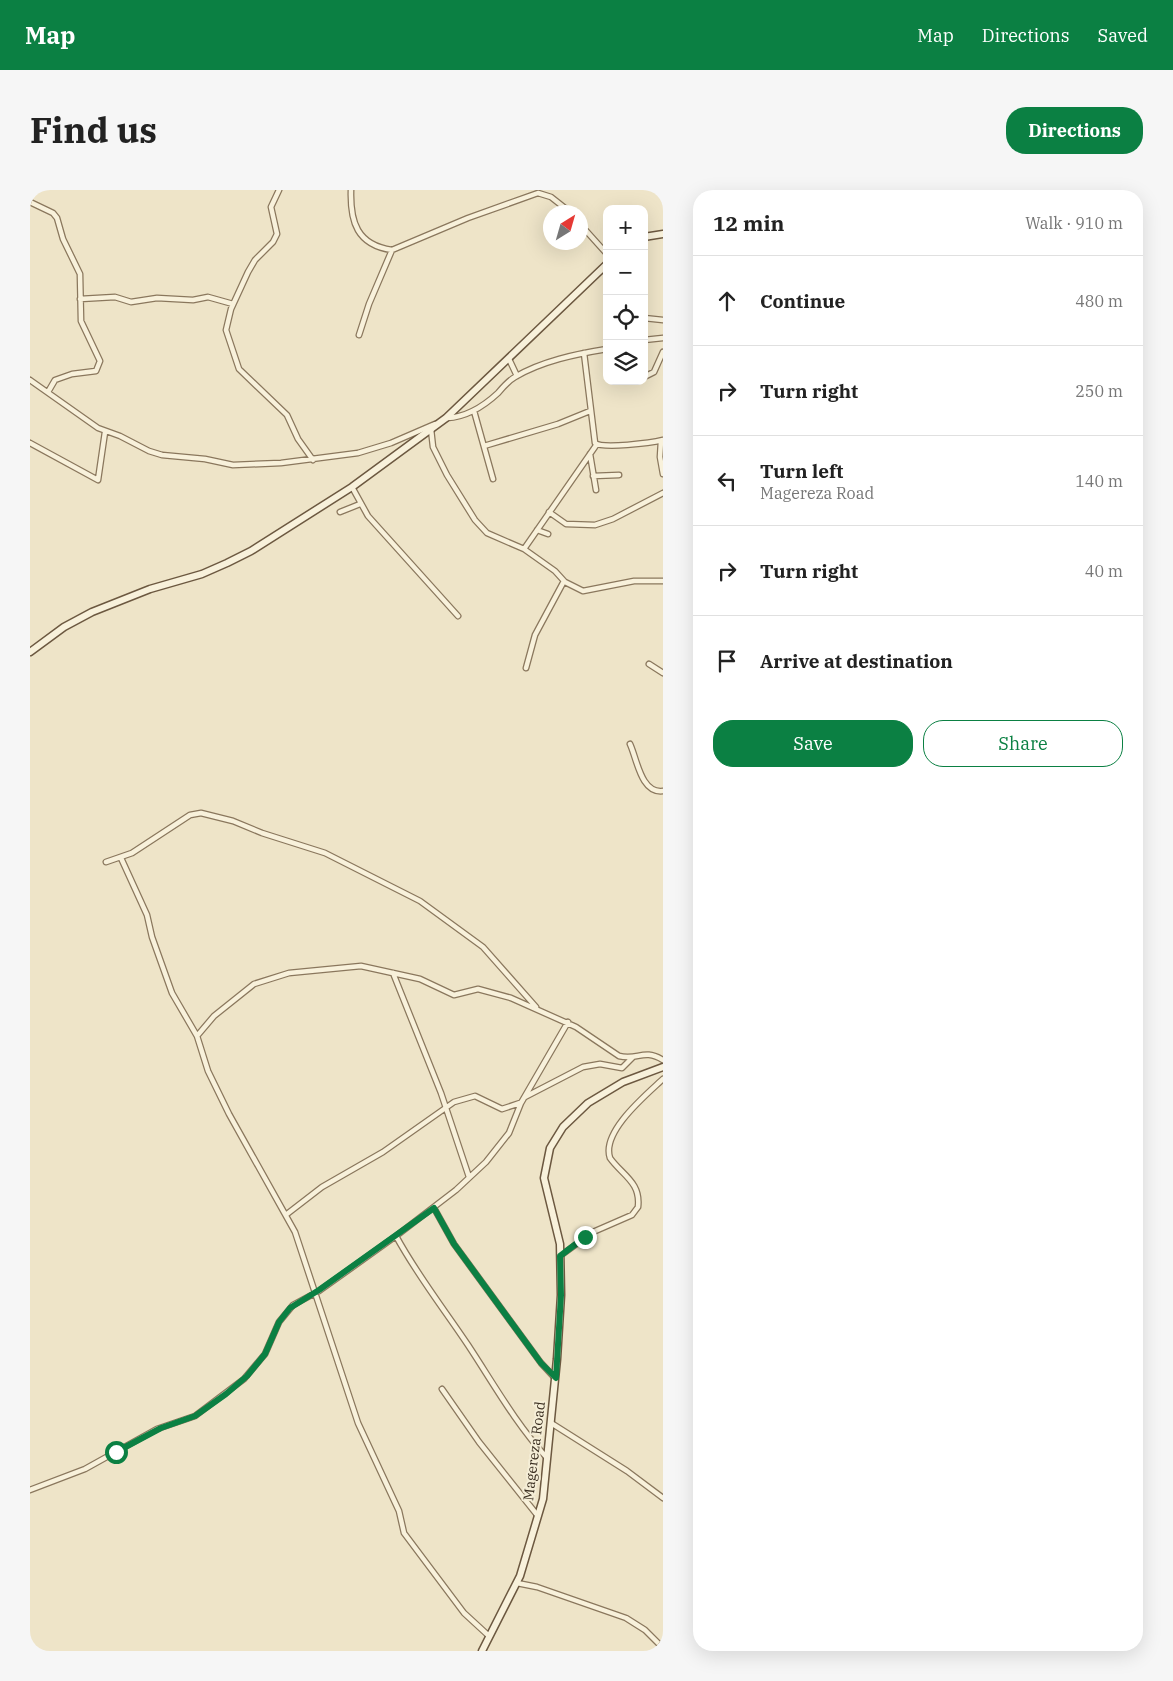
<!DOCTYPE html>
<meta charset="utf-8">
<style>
:root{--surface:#fff;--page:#f6f6f6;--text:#222;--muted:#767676;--line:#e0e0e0;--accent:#0b8043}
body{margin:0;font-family:"IBM Plex Serif",serif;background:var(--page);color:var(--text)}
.controls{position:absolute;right:15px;top:15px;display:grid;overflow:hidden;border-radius:10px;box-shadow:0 5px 20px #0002}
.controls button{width:45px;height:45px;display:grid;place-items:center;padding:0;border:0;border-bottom:1px solid var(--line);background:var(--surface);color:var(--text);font:25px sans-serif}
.compass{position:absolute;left:513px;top:15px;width:45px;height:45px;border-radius:50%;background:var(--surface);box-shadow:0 5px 20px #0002;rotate:37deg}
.stop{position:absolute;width:15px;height:15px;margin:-11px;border:4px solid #0b8043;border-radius:50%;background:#fff}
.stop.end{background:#0b8043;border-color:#fff;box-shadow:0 1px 5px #0008}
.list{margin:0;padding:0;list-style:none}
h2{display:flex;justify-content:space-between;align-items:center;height:65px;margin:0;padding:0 20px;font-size:21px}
h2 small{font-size:16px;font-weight:400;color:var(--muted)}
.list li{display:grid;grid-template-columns:32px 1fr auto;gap:15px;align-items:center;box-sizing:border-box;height:90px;padding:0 20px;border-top:1px solid var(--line)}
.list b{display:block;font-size:19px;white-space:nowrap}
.list p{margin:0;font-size:16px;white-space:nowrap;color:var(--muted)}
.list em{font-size:16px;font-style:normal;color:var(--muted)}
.actions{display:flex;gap:10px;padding:15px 20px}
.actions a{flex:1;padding:11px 0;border:1px solid var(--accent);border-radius:20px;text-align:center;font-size:18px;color:var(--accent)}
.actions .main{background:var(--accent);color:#fff}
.icon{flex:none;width:28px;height:28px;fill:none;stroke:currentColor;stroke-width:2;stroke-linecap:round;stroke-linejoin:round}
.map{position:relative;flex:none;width:633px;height:1461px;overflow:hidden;border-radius:20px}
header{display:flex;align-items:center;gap:30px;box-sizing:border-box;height:70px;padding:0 25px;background:var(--accent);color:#fff}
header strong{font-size:24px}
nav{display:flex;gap:28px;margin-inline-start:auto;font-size:18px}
.intro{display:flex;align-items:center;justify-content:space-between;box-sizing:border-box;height:120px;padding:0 30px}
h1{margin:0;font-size:35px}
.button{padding:12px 22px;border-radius:20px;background:var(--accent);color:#fff;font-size:18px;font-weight:700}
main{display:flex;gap:30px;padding:0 30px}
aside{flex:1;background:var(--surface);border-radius:20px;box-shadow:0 5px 20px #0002}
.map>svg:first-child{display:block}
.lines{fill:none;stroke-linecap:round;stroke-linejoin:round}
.street-casing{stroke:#8a775d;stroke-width:7}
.secondary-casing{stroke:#6c5840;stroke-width:9}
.street{stroke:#f8f1db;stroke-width:4.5}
.secondary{stroke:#f8f1db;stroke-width:6}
.route{stroke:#0b8043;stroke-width:6}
.labels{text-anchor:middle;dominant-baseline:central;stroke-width:4;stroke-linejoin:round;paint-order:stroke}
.street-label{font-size:14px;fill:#3a2e20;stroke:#f5eed7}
</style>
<header>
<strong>Map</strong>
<nav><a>Map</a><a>Directions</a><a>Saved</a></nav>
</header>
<div class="intro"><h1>Find us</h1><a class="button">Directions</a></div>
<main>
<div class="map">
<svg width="633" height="1461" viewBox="0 0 633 1461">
<rect width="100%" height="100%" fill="#eee4c8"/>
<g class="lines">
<defs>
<path id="street" d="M249,0L241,17L247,44L243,52L225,70L218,82L201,119L196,140L209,179L257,225L268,249L283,270
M321,0C320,32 327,55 362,60L438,28L508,3L521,7L540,22
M0,12L23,23L27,28L33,49L50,84L51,131L70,171L66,181L42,184L25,190L18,202
M550,34L577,64
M50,109L85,107L101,112L127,108L163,110L178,107L203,114
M614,128L633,130
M329,145L339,114L362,60
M614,150L633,148
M554,163L565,253C573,259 621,253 633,250
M479,169L487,186
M614,187L624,182L633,162
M0,190L68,238L90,246L119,261L132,265L175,269L203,275L251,273L328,263L361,253L405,234
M444,221L463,289
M417,228C437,227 454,216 468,203C473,197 478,191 485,187C512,171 546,164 577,159
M401,239L403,257L417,285L445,330L457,343L494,359L525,381L535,392L553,401L604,391H633
M631,251L630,267L633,284
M0,253L68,290L75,242
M454,256L528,234L560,221
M560,264L566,300
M563,286L589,285
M322,297L338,326L428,426
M310,322L330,314
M519,322L536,334L565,335L583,329L633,303
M507,340L518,344
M494,359L567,254
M619,474L633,483
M496,478L505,445L534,391
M600,554C607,569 611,604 633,601
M91,668L117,725L122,747L142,803L167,846L178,881L199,924L265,1042L328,1233L369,1321L374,1343L434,1423L459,1446
M76,672L102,663L160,625L171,623L203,631L232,643L295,663L390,711L453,757L506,817
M363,783L411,903L439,987
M167,846L184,826L224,794L259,783L331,776L390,789L424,805L448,799L481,808L546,837L589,866C608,871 613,858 633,870
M495,907L553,877L570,874L592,878L603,867
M404,1018L424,1054L511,1173L525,1188
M257,1024L292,997L353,962L424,912L445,906L472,919L490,913
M366,1046C387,1085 414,1119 438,1155C465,1196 484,1231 517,1268
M530,1066L563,1042L602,1025L608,1017C611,992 592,985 580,968C571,942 616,905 633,889
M412,1199L449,1252L508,1326
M521,1233L597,1281L633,1308
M0,1300L55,1279L127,1239L165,1226L214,1189L235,1164L249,1132L263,1115L289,1101L366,1046L426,1000L456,972L479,943L491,913L538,832
M487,1393L507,1397L596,1428L615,1440L633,1458"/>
<path id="secondary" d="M614,47L633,44
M0,462L34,437L62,422L120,399L172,384L197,373L221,361L322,297L416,228L577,74
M452,1461L490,1386L513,1309L527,1169L531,1105L530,1054L514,988L520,958L533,937L558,913L593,892L633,877"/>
</defs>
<use href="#street" class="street-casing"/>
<use href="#secondary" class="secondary-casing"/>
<use href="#street" class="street"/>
<use href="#secondary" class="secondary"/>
</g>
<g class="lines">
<path class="route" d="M86,1262L131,1238L165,1226L196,1204L217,1186L235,1164L249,1132L260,1118L289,1100L404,1018L424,1054L511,1173L526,1188L531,1105L530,1066L555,1047"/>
</g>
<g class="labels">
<g class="street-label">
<text transform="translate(504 1261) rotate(-83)">Magereza Road</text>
</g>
</g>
</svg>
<div class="controls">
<button>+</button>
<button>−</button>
<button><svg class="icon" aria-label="locate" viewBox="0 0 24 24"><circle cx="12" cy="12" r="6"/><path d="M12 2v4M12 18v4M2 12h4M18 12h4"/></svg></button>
<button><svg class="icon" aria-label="layers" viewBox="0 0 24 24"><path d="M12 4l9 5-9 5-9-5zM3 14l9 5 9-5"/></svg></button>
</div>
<svg class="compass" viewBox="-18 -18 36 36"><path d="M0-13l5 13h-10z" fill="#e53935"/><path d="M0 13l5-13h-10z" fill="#767676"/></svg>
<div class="stop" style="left:86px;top:1262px"></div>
<div class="stop end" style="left:555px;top:1047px"></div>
</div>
<aside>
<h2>12 min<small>Walk · 910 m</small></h2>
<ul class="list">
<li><svg class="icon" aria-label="ahead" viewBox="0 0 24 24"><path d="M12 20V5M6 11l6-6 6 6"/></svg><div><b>Continue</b></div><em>480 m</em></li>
<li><svg class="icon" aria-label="right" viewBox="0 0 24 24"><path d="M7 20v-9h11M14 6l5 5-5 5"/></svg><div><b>Turn right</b></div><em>250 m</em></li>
<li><svg class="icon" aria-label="left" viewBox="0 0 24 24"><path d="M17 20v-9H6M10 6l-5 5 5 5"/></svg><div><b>Turn left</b><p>Magereza Road</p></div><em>140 m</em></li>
<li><svg class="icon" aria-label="right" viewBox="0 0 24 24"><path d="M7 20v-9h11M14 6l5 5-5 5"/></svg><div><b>Turn right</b></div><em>40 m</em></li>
<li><svg class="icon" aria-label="arrive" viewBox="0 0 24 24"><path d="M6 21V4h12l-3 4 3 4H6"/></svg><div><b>Arrive at destination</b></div></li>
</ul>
<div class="actions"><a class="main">Save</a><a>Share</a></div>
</aside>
</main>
